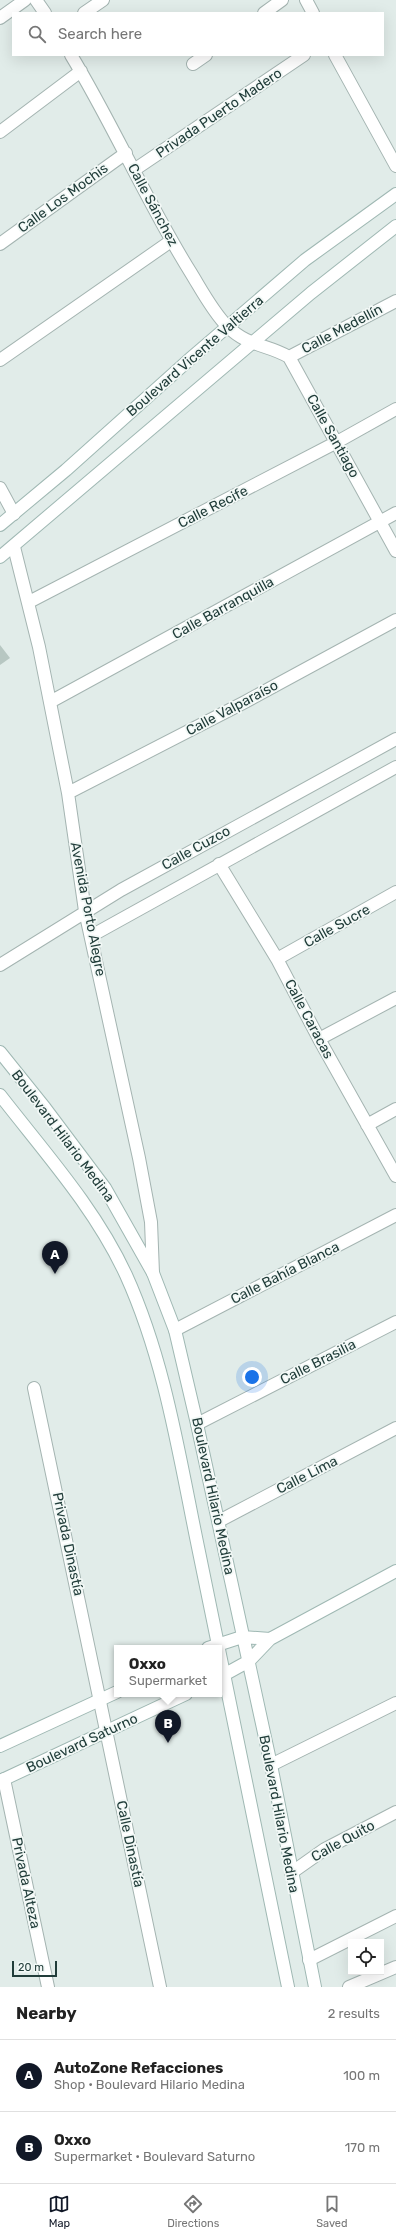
<!DOCTYPE html>
<meta charset="utf-8">
<style>
:root{--surface:#fff;--page:#f2f2f2;--text:#222;--muted:#767676;--line:#e0e0e0;--accent:#111827}
body{margin:0;font-family:Rubik,sans-serif;background:var(--page);color:var(--text)}
.controls{position:absolute;right:12px;bottom:12px;display:grid;overflow:hidden;border-radius:0px;box-shadow:0 4px 16px #0002}
.controls button{width:36px;height:36px;display:grid;place-items:center;padding:0;border:0;border-bottom:1px solid var(--line);background:var(--surface);color:var(--text);font:20px sans-serif}
.scale{position:absolute;left:12px;bottom:10px;width:45px;box-sizing:border-box;padding-left:4px;border:2px solid #213d3a;border-top:0;font-size:11px;line-height:14px;white-space:nowrap;color:#213d3a;-webkit-text-stroke:3px #f2f8f6;paint-order:stroke}
.you{position:absolute;left:252px;top:1377px;width:14px;height:14px;margin:-10px;border:3px solid #fff;border-radius:50%;background:#1a73e8;box-shadow:0 0 0 6px #1a73e833}
.badge{display:grid;place-items:center;width:26px;height:26px;border-radius:50%;background:var(--accent);color:#fff;font-size:13px;font-weight:700}
.pin{position:absolute;translate:-50% -33px;filter:drop-shadow(0 1px 2px #0008)}
.pin::after{content:'';position:absolute;top:21px;width:14px;height:12px;background:inherit;clip-path:polygon(0 0,100% 0,50% 100%)}
.popup{position:absolute;left:114px;top:1645px;width:108px;height:52px;box-sizing:border-box;display:grid;place-content:center;border-radius:0px;background:var(--surface);filter:drop-shadow(0 1px 3px #0005);font-size:13px;white-space:nowrap;color:var(--muted)}
.popup b{font-size:15px;color:var(--text)}
.popup::after{content:'';position:absolute;left:50%;top:100%;margin-left:-8px;border:8px solid transparent;border-top-color:var(--surface)}
.list{margin:0;padding:0;list-style:none}
h2{display:flex;justify-content:space-between;align-items:center;height:52px;margin:0;padding:0 16px;font-size:17px}
h2 small{font-size:13px;font-weight:400;color:var(--muted)}
.list li{display:grid;grid-template-columns:26px 1fr auto;gap:12px;align-items:center;box-sizing:border-box;height:72px;padding:0 16px;border-top:1px solid var(--line)}
.list b{display:block;font-size:15px;white-space:nowrap}
.list p{margin:0;font-size:13px;white-space:nowrap;color:var(--muted)}
.list em{font-size:13px;font-style:normal;color:var(--muted)}
.icon{flex:none;width:22px;height:22px;fill:none;stroke:currentColor;stroke-width:2;stroke-linecap:round;stroke-linejoin:round}
.map{position:relative;flex:none;width:396px;height:1987px;overflow:hidden}
.search{position:absolute;background:var(--surface);box-shadow:0 4px 16px #0002;left:12px;right:12px;top:12px;height:44px;display:flex;align-items:center;gap:10px;box-sizing:border-box;padding:0 14px;border-radius:0px;color:var(--muted);font-size:15px}
.sheet{height:196px;background:var(--surface)}
nav{display:flex;justify-content:space-around;align-items:center;box-sizing:border-box;height:56px;border-top:1px solid var(--line);background:var(--surface);font-size:11px;color:var(--muted)}
nav a{display:grid;justify-items:center;gap:2px}
nav .on{color:var(--accent)}
.map>svg:first-child{display:block}
.building{fill:#b7c7c2}
.lines{fill:none;stroke-linecap:round;stroke-linejoin:round}
.street-casing{stroke:#a4b4b1;stroke-width:14}
.secondary-casing{stroke:#9fb8b3;stroke-width:14}
.street{stroke:#fff;stroke-width:12}
.secondary{stroke:#fff;stroke-width:12}
.labels{text-anchor:middle;dominant-baseline:central;stroke-width:3.5;stroke-linejoin:round;paint-order:stroke}
.street-label{font-size:14px;fill:#213d3a;stroke:#f2f8f6}
</style>
<div class="map">
<svg width="396" height="1987" viewBox="0 0 396 1987">
<rect width="100%" height="100%" fill="#e1ece9"/>
<path class="building" d="M0,645L10,658L0,665Z"/>
<g class="lines">
<defs>
<path id="street" d="M36,0L45,13
M306,0L313,13
M84,13L103,0
M264,13L282,0
M0,18L25,0
M71,55C114,126 147,203 191,273C202,291 213,312 227,326C248,347 267,344 289,357L396,551
M335,55L396,166
M193,64L206,55
M0,132L81,71
M134,170L304,55
M0,244L126,153
M289,357L396,301
M0,360L171,241
M0,488L14,514
M14,547L39,647L68,793L85,911L139,1158L151,1222L153,1273
M29,602L337,442L396,409
M50,702L396,513
M68,793L243,703L396,620
M219,864L277,959L319,1039L396,1176
M91,936L396,767
M277,959L396,892
M0,965L121,890L396,739
M319,1039L396,998
M367,1125L396,1109
M175,1330L396,1215
M34,1388L160,1987
M197,1424L396,1322
M219,1521L396,1428
M271,1765L396,1703
M4,1779L48,1987
M291,1873L325,1849L396,1812
M309,1960L396,1916
M349,1987L396,1967"/>
<path id="secondary" d="M0,525L66,470L191,358L305,260L396,194
M0,557L311,293L396,226
M0,1052L45,1108L105,1188L153,1273L175,1330L197,1424L271,1765L315,1987
M0,1095C45,1153 95,1208 126,1275C165,1361 179,1455 198,1547C229,1693 258,1840 288,1987
M208,1648L242,1637L270,1639
M220,1677L249,1661L270,1639L396,1571
M0,1746L117,1692
M0,1781L186,1694"/>
</defs>
<use href="#street" class="street-casing"/>
<use href="#secondary" class="secondary-casing"/>
<use href="#street" class="street"/>
<use href="#secondary" class="secondary"/>
</g>
<g class="labels">
<g class="street-label">
<text transform="translate(219 113) rotate(-34)">Privada Puerto Madero</text>
<text transform="translate(63 198) rotate(-36)">Calle Los Mochis</text>
<text transform="translate(153 205) rotate(62)">Calle Sánchez</text>
<text transform="translate(342 329) rotate(-28)">Calle Medellín</text>
<text transform="translate(195 356) rotate(-41)">Boulevard Vicente Valtierra</text>
<text transform="translate(333 436) rotate(61)">Calle Santiago</text>
<text transform="translate(213 507) rotate(-27)">Calle Recife</text>
<text transform="translate(223 608) rotate(-29)">Calle Barranquilla</text>
<text transform="translate(232 708) rotate(-28)">Calle Valparaíso</text>
<text transform="translate(196 848) rotate(-29)">Calle Cuzco</text>
<text transform="translate(88 909) rotate(79)">Avenida Porto Alegre</text>
<text transform="translate(337 926) rotate(-29)">Calle Sucre</text>
<text transform="translate(309 1019) rotate(62)">Calle Caracas</text>
<text transform="translate(63 1136) rotate(53)">Boulevard Hilario Medina</text>
<text transform="translate(285 1273) rotate(-27)">Calle Bahía Blanca</text>
<text transform="translate(318 1362) rotate(-27)">Calle Brasilia</text>
<text transform="translate(307 1475) rotate(-27)">Calle Lima</text>
<text transform="translate(213 1496) rotate(78)">Boulevard Hilario Medina</text>
<text transform="translate(68 1544) rotate(78)">Privada Dinastía</text>
<text transform="translate(82 1743) rotate(-25)">Boulevard Saturno</text>
<text transform="translate(279 1814) rotate(79)">Boulevard Hilario Medina</text>
<text transform="translate(343 1841) rotate(-29)">Calle Quito</text>
<text transform="translate(130 1844) rotate(78)">Calle Dinastía</text>
<text transform="translate(26 1883) rotate(78)">Privada Alteza</text>
</g>
</g>
</svg>
<div class="controls">
<button><svg class="icon" aria-label="locate" viewBox="0 0 24 24"><circle cx="12" cy="12" r="6"/><path d="M12 2v4M12 18v4M2 12h4M18 12h4"/></svg></button>
</div>
<div class="scale">20 m</div>
<div class="you"></div>
<div class="pin badge" style="left:55px;top:1274px">A</div>
<div class="pin badge" style="left:168px;top:1743px">B</div>
<div class="popup"><b>Oxxo</b>Supermarket</div>
<div class="search"><svg class="icon" aria-label="search" viewBox="0 0 24 24"><circle cx="10" cy="10" r="6"/><path d="M15 15l6 6"/></svg>Search here</div>
</div>
<section class="sheet">
<h2>Nearby<small>2 results</small></h2>
<ul class="list">
<li><span class="badge">A</span><div><b>AutoZone Refacciones</b><p>Shop · Boulevard Hilario Medina</p></div><em>100 m</em></li>
<li><span class="badge">B</span><div><b>Oxxo</b><p>Supermarket · Boulevard Saturno</p></div><em>170 m</em></li>
</ul>
</section>
<nav>
<a class="on"><svg class="icon" aria-label="map" viewBox="0 0 24 24"><path d="M3 6l6-2 6 2 6-2v14l-6 2-6-2-6 2zM9 4v14M15 6v14"/></svg>Map</a>
<a><svg class="icon" aria-label="directions" viewBox="0 0 24 24"><path d="M12 3l9 9-9 9-9-9zM9 14v-3h6M13 9l2 2-2 2"/></svg>Directions</a>
<a><svg class="icon" aria-label="saved" viewBox="0 0 24 24"><path d="M7 4h10v16l-5-4-5 4z"/></svg>Saved</a>
</nav>
